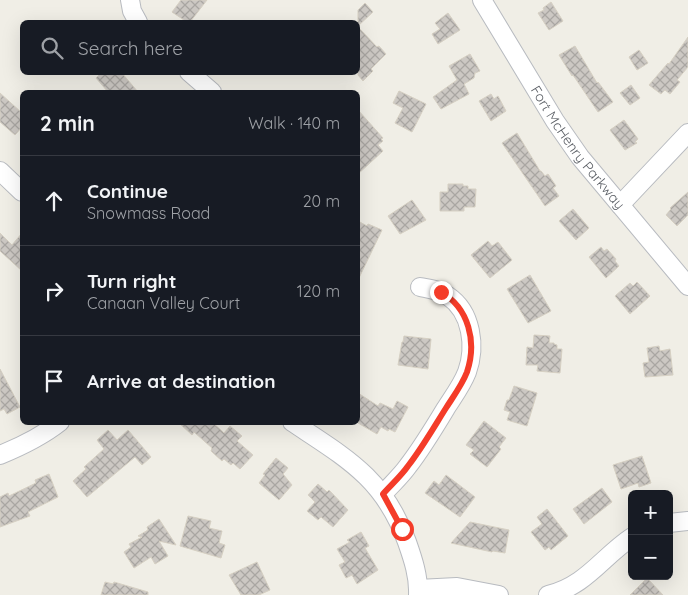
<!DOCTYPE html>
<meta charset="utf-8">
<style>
:root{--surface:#171b24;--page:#242831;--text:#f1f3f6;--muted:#9ea1a6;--line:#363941}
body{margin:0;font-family:Quicksand,sans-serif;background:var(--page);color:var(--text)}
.controls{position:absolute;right:15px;bottom:15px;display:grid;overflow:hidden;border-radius:8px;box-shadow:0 5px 20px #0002}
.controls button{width:45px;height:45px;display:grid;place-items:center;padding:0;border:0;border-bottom:1px solid var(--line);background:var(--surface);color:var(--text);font:25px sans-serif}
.stop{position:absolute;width:15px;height:15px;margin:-11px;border:4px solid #f43c29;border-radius:50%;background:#fff}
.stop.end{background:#f43c29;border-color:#fff;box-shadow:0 1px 5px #0008}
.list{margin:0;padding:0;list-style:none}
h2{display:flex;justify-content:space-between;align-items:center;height:65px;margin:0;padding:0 20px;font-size:21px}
h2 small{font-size:16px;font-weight:400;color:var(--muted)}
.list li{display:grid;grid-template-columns:32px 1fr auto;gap:15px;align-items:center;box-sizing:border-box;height:90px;padding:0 20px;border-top:1px solid var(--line)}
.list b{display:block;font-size:19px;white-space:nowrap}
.list p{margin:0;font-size:16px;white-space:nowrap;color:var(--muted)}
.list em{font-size:16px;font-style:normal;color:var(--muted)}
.icon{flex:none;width:28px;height:28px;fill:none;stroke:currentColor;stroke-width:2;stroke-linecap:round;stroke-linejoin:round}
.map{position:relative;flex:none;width:688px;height:595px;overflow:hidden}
.search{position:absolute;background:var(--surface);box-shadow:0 5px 20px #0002;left:20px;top:20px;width:340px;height:55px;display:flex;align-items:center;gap:12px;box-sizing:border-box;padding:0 18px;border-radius:8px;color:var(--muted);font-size:19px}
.panel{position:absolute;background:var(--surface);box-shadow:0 5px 20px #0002;left:20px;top:90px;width:340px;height:335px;border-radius:8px}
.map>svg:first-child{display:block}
.building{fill:url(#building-cross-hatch);stroke:#d6d0c3}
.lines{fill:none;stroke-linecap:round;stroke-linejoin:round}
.minor-casing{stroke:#b8bbc0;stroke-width:20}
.minor{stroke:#fff;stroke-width:18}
.route{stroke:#f43c29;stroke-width:6}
.labels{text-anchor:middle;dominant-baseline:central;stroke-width:4;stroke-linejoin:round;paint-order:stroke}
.street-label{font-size:14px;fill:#5d6167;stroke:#fff}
</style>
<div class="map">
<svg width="688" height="595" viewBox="0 0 688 595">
<defs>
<pattern id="building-cross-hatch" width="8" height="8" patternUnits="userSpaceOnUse" patternTransform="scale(1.25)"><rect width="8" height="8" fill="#ccc8c3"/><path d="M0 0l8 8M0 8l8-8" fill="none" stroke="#a9a6a2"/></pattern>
</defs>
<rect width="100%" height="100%" fill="#f0eee6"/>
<path class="building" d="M181,0H207L190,22H187L172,12Z
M551,2L563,21L549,30L538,13L544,10L543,8Z
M365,3L373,12L358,26V10Z
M448,13L460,30L438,44L432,34L440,29L435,23Z
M358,27L377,47L379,46L386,54L371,69L373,71L363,81L358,75Z
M688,37V67L677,80L680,82L670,94L665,90L661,94L649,85L668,63L669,64Z
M575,46L597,83L598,82L613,102L598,112L573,75L572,76L559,55Z
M639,50L648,63L637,70L629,57Z
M470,54L480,71L475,73L474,78L464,84L469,94L441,109L433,97L457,80L449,66Z
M102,72H121L138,92H108L96,78Z
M631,85L640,98L630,105L620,93Z
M399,91L426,104L412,132L395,123L403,108L393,103Z
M0,93L22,113V127L15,135L0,122Z
M491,94L494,99L498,96L506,111L491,121L479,101Z
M358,110L383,138L381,139L383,141L378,145L383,151L358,174Z
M624,120L638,139L635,142L637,143L625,150L610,130Z
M517,133L540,171H541L545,176L548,174L556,186L553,188L559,196L545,206L502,143Z
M448,184H463V186H468V189H476L475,207H464V211H440V192H448Z
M688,192V215L677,226L666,215L671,209L670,208Z
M412,200L426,220L400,234L388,216Z
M573,209L589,228L576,240L559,221Z
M358,221L367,226L368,224L382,230L358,280Z
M0,233L12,245L22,233V271L0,251Z
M488,241L492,246L498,242L512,260L490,278L471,255Z
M601,247L604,251L607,249L616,259L615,261L619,266L606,278L589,257Z
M530,275L551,311L528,323L507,289Z
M637,282L650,296L630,314L615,296L630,283L633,286Z
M534,335L550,336L549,343H554V344L557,345V349H562L560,373L537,371L538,365H526L527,347L533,348Z
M404,336L431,339L428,369L398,365L402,342H403Z
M659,346L660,351L670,349L673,375L645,377L643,363L649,362L647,348Z
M0,369L20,407L7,414L4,409L0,411Z
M514,386L537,393L527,426L507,420L510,412L504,410L507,400H509Z
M358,393L378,406L380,403L393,409L397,401L408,407L395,432L389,429L388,431L381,427L377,434L358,423Z
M484,421L506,438L499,447L501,449L487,467L470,454L474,450L466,445Z
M178,422H212L224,433L230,426L242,436L237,441L253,455L240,469L233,463L231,465L224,459L222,461L211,451L212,448L194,432L192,435Z
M108,430L117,440L128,430L151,457L142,465L135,457L87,497L73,481L86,469L84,467L104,449L97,440Z
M642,456L651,483L639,487L638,483L621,489L613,465Z
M276,458L288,468L283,474L292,485L279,500L259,483L265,475L263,474Z
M49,474L58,497L28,512L30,516L0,527V497L8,493L9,496L36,483L35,480Z
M446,475L475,497L460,517L425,493L434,481L439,485Z
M318,484L327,492L329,490L348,510L333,527L321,517L318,520L307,511L315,502L308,495Z
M602,488L612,502L584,524L573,509Z
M547,509L568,536L551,550L549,547L545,550L531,532L542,524L537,517Z
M188,516L211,521L209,528L222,531L219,543L225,545L221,558L180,546Z
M159,519L176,545L159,541L168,556L155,564L151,557L134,568L124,552L131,547L129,544L142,537L138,536L148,530L147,527Z
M470,522L509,530L505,553L493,551L492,552L451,543Z
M361,532L369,546L365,548L378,570L357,584L352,575L346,578L339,565L345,562L337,549L350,542L347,540Z
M257,562L270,590L259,595H241L229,575Z
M647,578L663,595H630Z
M105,582L113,584L114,582L148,592V595H101Z"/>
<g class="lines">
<defs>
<g id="minor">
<path d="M130,0L132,11L138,22"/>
<path id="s1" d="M482,0L555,121L580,157L688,286"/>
<path d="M189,72L212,92"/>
<path d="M0,171L22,192"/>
<path d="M620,205L688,133"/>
<path d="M292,422C346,458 384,478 407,542C413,559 419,577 418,595"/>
<path d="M0,455C22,446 41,437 60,422"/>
<path d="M383,494C391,485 401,476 408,466C422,448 434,428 446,408C453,397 462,385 467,372C476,347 472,312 448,296C440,290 430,289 420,287"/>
<path d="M669,523L688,521"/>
<path d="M418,589L457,587L499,595"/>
<path d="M548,595C586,586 602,557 632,537"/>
</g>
</defs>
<use href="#minor" class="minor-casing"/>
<use href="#minor" class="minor"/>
</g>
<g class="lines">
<path class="route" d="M402,529L383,494C391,485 401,476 408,466C422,448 434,427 446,408C453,397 462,385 467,372C477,342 469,308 441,292"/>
</g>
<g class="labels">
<g class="street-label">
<text stroke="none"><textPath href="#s1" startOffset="176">Fort McHenry Parkway</textPath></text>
</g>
</g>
</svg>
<div class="controls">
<button>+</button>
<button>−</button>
</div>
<div class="stop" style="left:402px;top:529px"></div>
<div class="stop end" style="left:441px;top:292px"></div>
<div class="search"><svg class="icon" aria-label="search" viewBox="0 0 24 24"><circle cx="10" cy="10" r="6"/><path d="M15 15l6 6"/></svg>Search here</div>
<section class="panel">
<h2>2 min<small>Walk · 140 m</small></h2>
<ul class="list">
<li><svg class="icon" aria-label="ahead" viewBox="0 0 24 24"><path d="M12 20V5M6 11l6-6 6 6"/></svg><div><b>Continue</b><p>Snowmass Road</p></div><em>20 m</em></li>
<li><svg class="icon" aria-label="right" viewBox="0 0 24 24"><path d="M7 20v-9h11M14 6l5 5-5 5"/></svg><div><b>Turn right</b><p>Canaan Valley Court</p></div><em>120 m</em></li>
<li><svg class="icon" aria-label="arrive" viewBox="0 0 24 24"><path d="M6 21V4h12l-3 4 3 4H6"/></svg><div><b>Arrive at destination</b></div></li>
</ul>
</section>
</div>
